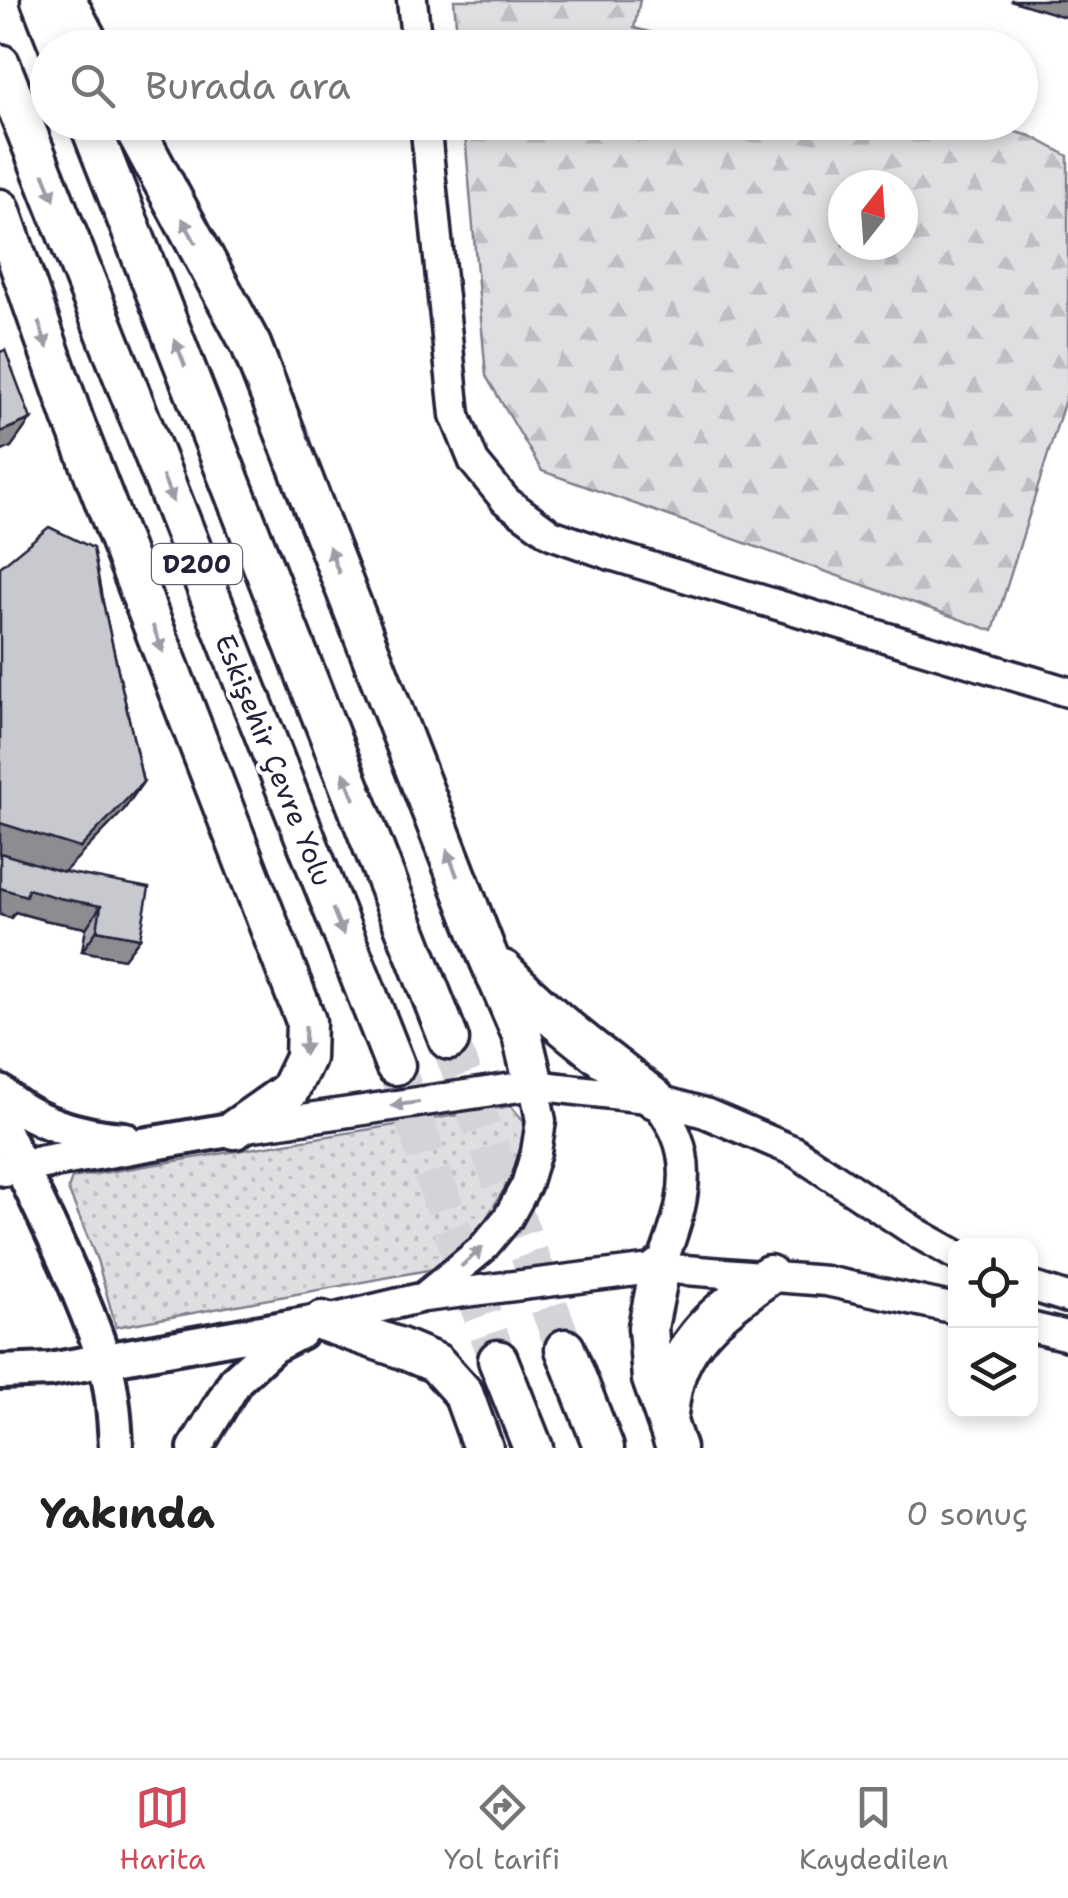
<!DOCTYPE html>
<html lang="tr">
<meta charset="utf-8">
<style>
:root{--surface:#fff;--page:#f6f6f6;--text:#222;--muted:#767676;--line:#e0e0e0;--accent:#d1495b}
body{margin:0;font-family:"Shantell Sans",sans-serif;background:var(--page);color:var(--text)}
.controls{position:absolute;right:30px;bottom:30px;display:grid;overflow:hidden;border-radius:20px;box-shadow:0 5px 15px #0003}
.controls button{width:90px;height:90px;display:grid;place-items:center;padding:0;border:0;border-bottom:2px solid var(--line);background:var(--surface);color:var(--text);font:50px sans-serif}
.compass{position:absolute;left:828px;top:170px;width:90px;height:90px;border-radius:50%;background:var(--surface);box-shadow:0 5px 15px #0003;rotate:17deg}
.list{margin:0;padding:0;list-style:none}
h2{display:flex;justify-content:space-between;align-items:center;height:130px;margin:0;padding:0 40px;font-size:42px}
h2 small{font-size:32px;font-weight:400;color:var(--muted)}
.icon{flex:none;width:55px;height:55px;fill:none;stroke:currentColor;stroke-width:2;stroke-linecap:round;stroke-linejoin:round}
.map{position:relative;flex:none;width:1068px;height:1448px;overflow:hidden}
.search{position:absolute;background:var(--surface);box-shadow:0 5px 15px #0003;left:30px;right:30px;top:30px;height:110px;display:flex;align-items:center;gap:25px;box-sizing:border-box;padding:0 35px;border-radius:55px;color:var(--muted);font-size:38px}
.sheet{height:310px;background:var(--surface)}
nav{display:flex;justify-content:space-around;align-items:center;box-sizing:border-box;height:140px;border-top:2px solid var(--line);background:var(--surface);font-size:28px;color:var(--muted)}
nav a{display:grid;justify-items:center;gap:5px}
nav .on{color:var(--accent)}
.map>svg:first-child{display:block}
.grass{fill:url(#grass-dots);stroke:#80808e;stroke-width:2.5}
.forest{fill:url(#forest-firs);stroke:#80808e;stroke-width:2.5;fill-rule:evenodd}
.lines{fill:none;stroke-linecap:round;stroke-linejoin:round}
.highway-tunnel{stroke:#d3d3d8;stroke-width:38;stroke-dasharray:38 19;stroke-linecap:butt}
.minor-casing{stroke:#22223b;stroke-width:35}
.major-casing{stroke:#22223b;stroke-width:40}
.highway-casing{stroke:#22223b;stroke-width:45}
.minor{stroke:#fff;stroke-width:28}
.major{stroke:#fff;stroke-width:32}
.highway{stroke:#fff;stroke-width:38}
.wall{fill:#acacb2;stroke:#22223b;stroke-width:2.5}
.shaded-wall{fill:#8c8c91;stroke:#22223b;stroke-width:2.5}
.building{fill:#c8c8cf;stroke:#22223b;stroke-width:2.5}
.oneway{fill:#9c9ca7}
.labels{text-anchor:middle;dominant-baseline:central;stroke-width:8;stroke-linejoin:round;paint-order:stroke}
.shield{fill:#fff;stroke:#646476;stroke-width:2.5}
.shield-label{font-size:25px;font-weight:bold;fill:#22223b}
.street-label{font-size:28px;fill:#22223b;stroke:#fff}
</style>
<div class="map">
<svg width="1068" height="1448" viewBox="0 0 1068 1448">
<defs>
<pattern id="grass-dots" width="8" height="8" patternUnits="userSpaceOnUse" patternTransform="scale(2.5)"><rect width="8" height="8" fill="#dfdfe2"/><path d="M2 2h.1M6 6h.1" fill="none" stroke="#bfbfc3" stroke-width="1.8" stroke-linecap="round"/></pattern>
<pattern id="forest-firs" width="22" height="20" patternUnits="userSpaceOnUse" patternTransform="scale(2.5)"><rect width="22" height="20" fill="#dfdfe2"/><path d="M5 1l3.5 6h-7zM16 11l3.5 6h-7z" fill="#bfbfc3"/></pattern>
</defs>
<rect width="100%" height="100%" fill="#fff"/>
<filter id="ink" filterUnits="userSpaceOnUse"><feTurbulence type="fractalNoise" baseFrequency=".01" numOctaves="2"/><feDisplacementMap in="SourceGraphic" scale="20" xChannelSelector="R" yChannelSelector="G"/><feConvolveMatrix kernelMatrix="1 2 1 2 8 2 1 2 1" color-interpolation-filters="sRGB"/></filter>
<g filter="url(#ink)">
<path class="grass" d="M511,1106L528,1126L519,1165L484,1222L439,1268L116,1327L97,1260L68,1189L72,1178Z"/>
<path class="forest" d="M454,0H640L634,28L707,47H458Z
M464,123H981L1031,136L1068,156V390L993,631L542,471L486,376ZM843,185H903V245H843Z"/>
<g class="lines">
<path class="highway-tunnel" d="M449,1040L565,1349
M395,1065L498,1360"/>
<defs>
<path id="minor" d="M412,0L417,48
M425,122L455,415L474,462L506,501L551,534L611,555L1068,692
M534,1085L655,1099C662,1110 671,1122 676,1134C695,1178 676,1227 660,1268
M655,1099L705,1113L794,1151L917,1233L956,1255
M240,1128L534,1085L541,1121L536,1152L526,1185L508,1218L481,1250L424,1297L323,1321
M1030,1286L1068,1298
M424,1297L660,1268L826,1281L956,1309
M1030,1327L1068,1336"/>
<path id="major" d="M0,1092C32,1123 81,1136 124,1139
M0,1123C36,1200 76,1276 103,1356C112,1385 115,1418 116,1448
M4,1169L235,1129
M0,1372L50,1370L322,1321
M195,1448L236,1380L273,1346L300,1332"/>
<path id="highway" d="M41,0L60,48
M66,0L91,48
M0,64L395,1065
M89,122L449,1040
M131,122L251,345L487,954L522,1035L534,1085
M0,209L73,419L306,1021L305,1058L289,1091L235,1129
M503,970C549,1019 603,1057 655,1099
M660,1268L648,1327L652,1379L676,1448
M322,1321L400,1348L436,1363L463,1393L483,1448
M565,1349L604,1448
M498,1360L533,1448
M667,1421C669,1408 670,1394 674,1381C687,1333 730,1303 769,1275"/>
</defs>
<use href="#minor" class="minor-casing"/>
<use href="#major" class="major-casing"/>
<use href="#highway" class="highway-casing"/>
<use href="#minor" class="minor"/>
<use href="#major" class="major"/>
<use href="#highway" class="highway"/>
</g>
<path class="wall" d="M102,598L143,782L123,811L64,872L140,938L124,959L82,951L86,928L44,920L15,912L11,918Z"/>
<path class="shaded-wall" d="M1010,0H1068V18Z
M31,419L11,447L0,452V432Z
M143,782L123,811L60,876L0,857V823Z
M0,888L28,889L101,906L86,928L44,920L15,912L11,918L0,915Z
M97,930L140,938L124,959L82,951Z"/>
<path class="building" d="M5,350L31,419L0,432V352Z
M49,527L93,548L102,598L143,782L80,848L0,823V567Z
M0,853L60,871L149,888L140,938L97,930L101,906L59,898L28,889L26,896L0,888Z"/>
<defs><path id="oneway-solid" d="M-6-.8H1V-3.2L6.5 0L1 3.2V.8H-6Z" transform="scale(2.5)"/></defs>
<g class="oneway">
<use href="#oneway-solid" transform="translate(49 187) rotate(68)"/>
<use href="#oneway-solid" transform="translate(189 231) rotate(-118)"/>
<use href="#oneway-solid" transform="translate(43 335) rotate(71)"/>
<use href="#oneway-solid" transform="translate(180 353) rotate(-111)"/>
<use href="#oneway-solid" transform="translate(168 489) rotate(68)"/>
<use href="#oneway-solid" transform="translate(334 560) rotate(-111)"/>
<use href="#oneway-solid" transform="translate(158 639) rotate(69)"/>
<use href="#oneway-solid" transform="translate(349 786) rotate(-111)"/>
<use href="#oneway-solid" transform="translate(452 863) rotate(-111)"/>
<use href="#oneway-solid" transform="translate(338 922) rotate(68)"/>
<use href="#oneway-solid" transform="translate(305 1041) rotate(92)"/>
<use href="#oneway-solid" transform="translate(405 1104) rotate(172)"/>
<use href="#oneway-solid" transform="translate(472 1257) rotate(-41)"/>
</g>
</g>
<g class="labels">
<rect class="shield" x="152" y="544" width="90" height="40" rx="8"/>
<g class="shield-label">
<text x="197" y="564">D200</text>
</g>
<g class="street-label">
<text transform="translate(274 760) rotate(68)">Eskişehir Çevre Yolu</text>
</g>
</g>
</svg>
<div class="controls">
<button><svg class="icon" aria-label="locate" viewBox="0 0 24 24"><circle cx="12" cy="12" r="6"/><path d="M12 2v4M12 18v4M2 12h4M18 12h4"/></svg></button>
<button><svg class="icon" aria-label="layers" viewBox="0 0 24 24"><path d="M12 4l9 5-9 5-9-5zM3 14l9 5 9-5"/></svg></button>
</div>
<svg class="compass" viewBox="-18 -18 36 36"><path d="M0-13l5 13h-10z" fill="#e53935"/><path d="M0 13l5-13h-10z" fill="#767676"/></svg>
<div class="search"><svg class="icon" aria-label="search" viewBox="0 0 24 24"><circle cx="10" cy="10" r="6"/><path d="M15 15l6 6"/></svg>Burada ara</div>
</div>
<section class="sheet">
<h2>Yakında<small>0 sonuç</small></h2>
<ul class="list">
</ul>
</section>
<nav>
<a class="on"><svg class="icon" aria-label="map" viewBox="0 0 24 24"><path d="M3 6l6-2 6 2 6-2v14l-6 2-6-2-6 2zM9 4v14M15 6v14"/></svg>Harita</a>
<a><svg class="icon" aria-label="directions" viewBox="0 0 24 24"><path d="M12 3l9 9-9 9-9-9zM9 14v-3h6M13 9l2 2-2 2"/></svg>Yol tarifi</a>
<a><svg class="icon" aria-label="saved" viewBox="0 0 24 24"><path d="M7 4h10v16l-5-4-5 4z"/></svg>Kaydedilen</a>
</nav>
